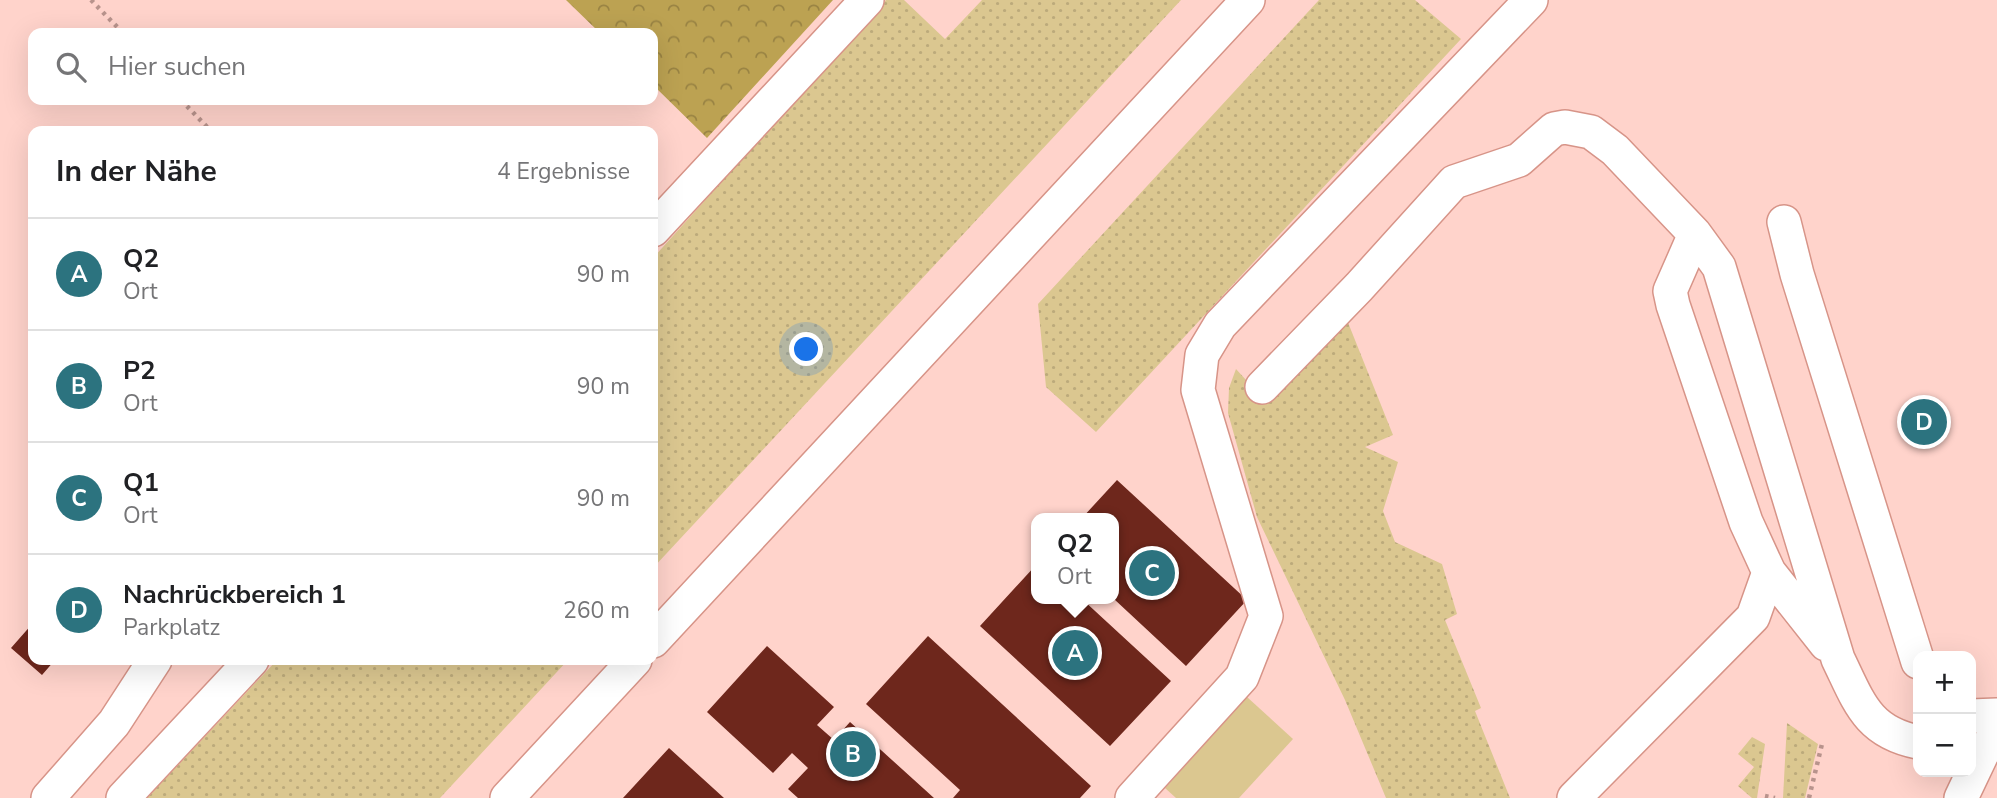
<!DOCTYPE html>
<html lang="de">
<meta charset="utf-8">
<style>
:root{--surface:#fff;--page:#f2f2f2;--text:#202124;--muted:#757577;--line:#e0e0e0;--accent:#2c737f}
body{margin:0;font-family:"Nunito Sans",sans-serif;background:var(--page);color:var(--text)}
.controls{position:absolute;right:21px;bottom:21px;display:grid;overflow:hidden;border-radius:14px;box-shadow:0 7px 28px #0002}
.controls button{width:63px;height:63px;display:grid;place-items:center;padding:0;border:0;border-bottom:2px solid var(--line);background:var(--surface);color:var(--text);font:35px sans-serif}
.you{position:absolute;left:807px;top:350px;width:24px;height:24px;margin:-18px;border:5px solid #fff;border-radius:50%;background:#1a73e8;box-shadow:0 0 0 10px #1a73e833}
.badge{display:grid;place-items:center;width:46px;height:46px;border-radius:50%;background:var(--accent);color:#fff;font-size:23px;font-weight:700}
.pin{position:absolute;translate:-50% -50%;border:4px solid #fff;box-shadow:0 2px 7px #0006}
.popup{position:absolute;left:1031px;top:513px;width:88px;height:91px;box-sizing:border-box;display:grid;place-content:center;border-radius:14px;background:var(--surface);filter:drop-shadow(0 2px 5px #0005);font-size:23px;white-space:nowrap;color:var(--muted)}
.popup b{font-size:26px;color:var(--text)}
.popup::after{content:'';position:absolute;left:50%;top:100%;margin-left:-14px;border:14px solid transparent;border-top-color:var(--surface)}
.list{margin:0;padding:0;list-style:none}
h2{display:flex;justify-content:space-between;align-items:center;height:91px;margin:0;padding:0 28px;font-size:30px}
h2 small{font-size:23px;font-weight:400;color:var(--muted)}
.list li{display:grid;grid-template-columns:46px 1fr auto;gap:21px;align-items:center;box-sizing:border-box;height:112px;padding:0 28px;border-top:2px solid var(--line)}
.list b{display:block;font-size:26px;white-space:nowrap}
.list p{margin:0;font-size:23px;white-space:nowrap;color:var(--muted)}
.list em{font-size:23px;font-style:normal;color:var(--muted)}
.icon{flex:none;width:38px;height:38px;fill:none;stroke:currentColor;stroke-width:2;stroke-linecap:round;stroke-linejoin:round}
.map{position:relative;flex:none;width:1997px;height:798px;overflow:hidden}
.search{position:absolute;background:var(--surface);box-shadow:0 7px 28px #0002;left:28px;top:28px;width:630px;height:77px;display:flex;align-items:center;gap:18px;box-sizing:border-box;padding:0 24px;border-radius:14px;color:var(--muted);font-size:26px}
.panel{position:absolute;background:var(--surface);box-shadow:0 7px 28px #0002;left:28px;top:126px;width:630px;height:539px;border-radius:14px}
.map>svg:first-child{display:block}
.grass{fill:url(#grass-dots)}
.forest{fill:url(#forest-crowns)}
.park{fill:#dbc790}
.building{fill:#6e271c}
.lines{fill:none;stroke-linecap:round;stroke-linejoin:round}
.minor-casing{stroke:#d79488;stroke-width:36}
.path{stroke:#b8938c;stroke-width:4.5;stroke-dasharray:3.5 5;stroke-linecap:butt}
.minor{stroke:#fff;stroke-width:33}
</style>
<div class="map">
<svg width="1997" height="798" viewBox="0 0 1997 798">
<defs>
<pattern id="grass-dots" width="8" height="8" patternUnits="userSpaceOnUse" patternTransform="scale(1.75)"><rect width="8" height="8" fill="#dbc790"/><path d="M2 2h.1M6 6h.1" fill="none" stroke="#bcaa7b" stroke-width="1.8" stroke-linecap="round"/></pattern>
<pattern id="forest-crowns" width="20" height="18" patternUnits="userSpaceOnUse" patternTransform="scale(1.75)"><rect width="20" height="18" fill="#bca252"/><path d="M2 6a3 3 0 1 1 6 0M12 15a3 3 0 1 1 6 0" fill="none" stroke="#998343"/></pattern>
</defs>
<rect width="100%" height="100%" fill="#ffd3cb"/>
<path class="grass" d="M886,0H904L945,39L982,0H1181L653,568V258Z
M1319,0H1415L1461,39L1096,432L1046,387L1038,304Z
M1347,320L1393,435L1365,447L1398,462L1383,511L1395,542L1442,564L1457,614L1445,620L1481,708L1475,711L1510,798H1386L1345,700L1257,517L1228,413L1229,388L1236,369L1267,403Z
M277,660H568L440,798H147Z
M1787,723L1818,744L1805,798H1783Z
M1752,737L1765,744L1757,798H1752L1738,786L1754,767L1738,754Z"/>
<path class="forest" d="M566,0H833L707,138L653,85V33H600Z"/>
<path class="park" d="M1247,697L1293,739L1239,798H1176L1165,788Z"/>
<path class="building" d="M1117,480L1247,600L1186,666L1114,599V518H1082Z
M1036,565V599H1082L1171,681L1110,746L980,626Z
M33,623V660H55L42,675L11,648Z
M928,636L1091,786L1080,798H953L960,790L866,704Z
M767,646L834,707L817,725L834,740L850,722L934,798H798L788,789L808,768L792,753L773,773L707,712Z
M669,748L724,798H623Z"/>
<g class="lines">
<defs>
<path id="minor" d="M1784,222L1797,274L1918,662
M653,230L867,0
M1695,234L1670,291L1673,305L1746,522L1769,572L1826,644
M1262,387L1359,287L1454,182L1519,160L1554,129L1565,127L1591,132L1615,150L1695,234L1719,267L1838,659C1859,702 1867,732 1918,742
M653,641L1248,0
M1971,716L1997,715
M48,798L114,723L155,660
M123,798L252,660
M507,798L635,660
M1132,798L1242,677L1266,616L1198,390L1202,355L1220,325L1531,0
M1574,798L1753,617L1769,572
M1961,798L1982,754L1997,732"/>
</defs>
<use href="#minor" class="minor-casing"/>
<path class="path" d="M91,0L123,33
M181,100L211,131
M1765,796L1775,798
M1809,798L1822,744"/>
<use href="#minor" class="minor"/>
</g>
</svg>
<div class="controls">
<button>+</button>
<button>−</button>
</div>
<div class="you"></div>
<div class="pin badge" style="left:1075px;top:653px">A</div>
<div class="popup"><b>Q2</b>Ort</div>
<div class="pin badge" style="left:853px;top:754px">B</div>
<div class="pin badge" style="left:1152px;top:573px">C</div>
<div class="pin badge" style="left:1924px;top:422px">D</div>
<div class="search"><svg class="icon" aria-label="search" viewBox="0 0 24 24"><circle cx="10" cy="10" r="6"/><path d="M15 15l6 6"/></svg>Hier suchen</div>
<section class="panel">
<h2>In der Nähe<small>4 Ergebnisse</small></h2>
<ul class="list">
<li><span class="badge">A</span><div><b>Q2</b><p>Ort</p></div><em>90 m</em></li>
<li><span class="badge">B</span><div><b>P2</b><p>Ort</p></div><em>90 m</em></li>
<li><span class="badge">C</span><div><b>Q1</b><p>Ort</p></div><em>90 m</em></li>
<li><span class="badge">D</span><div><b>Nachrückbereich 1</b><p>Parkplatz</p></div><em>260 m</em></li>
</ul>
</section>
</div>
